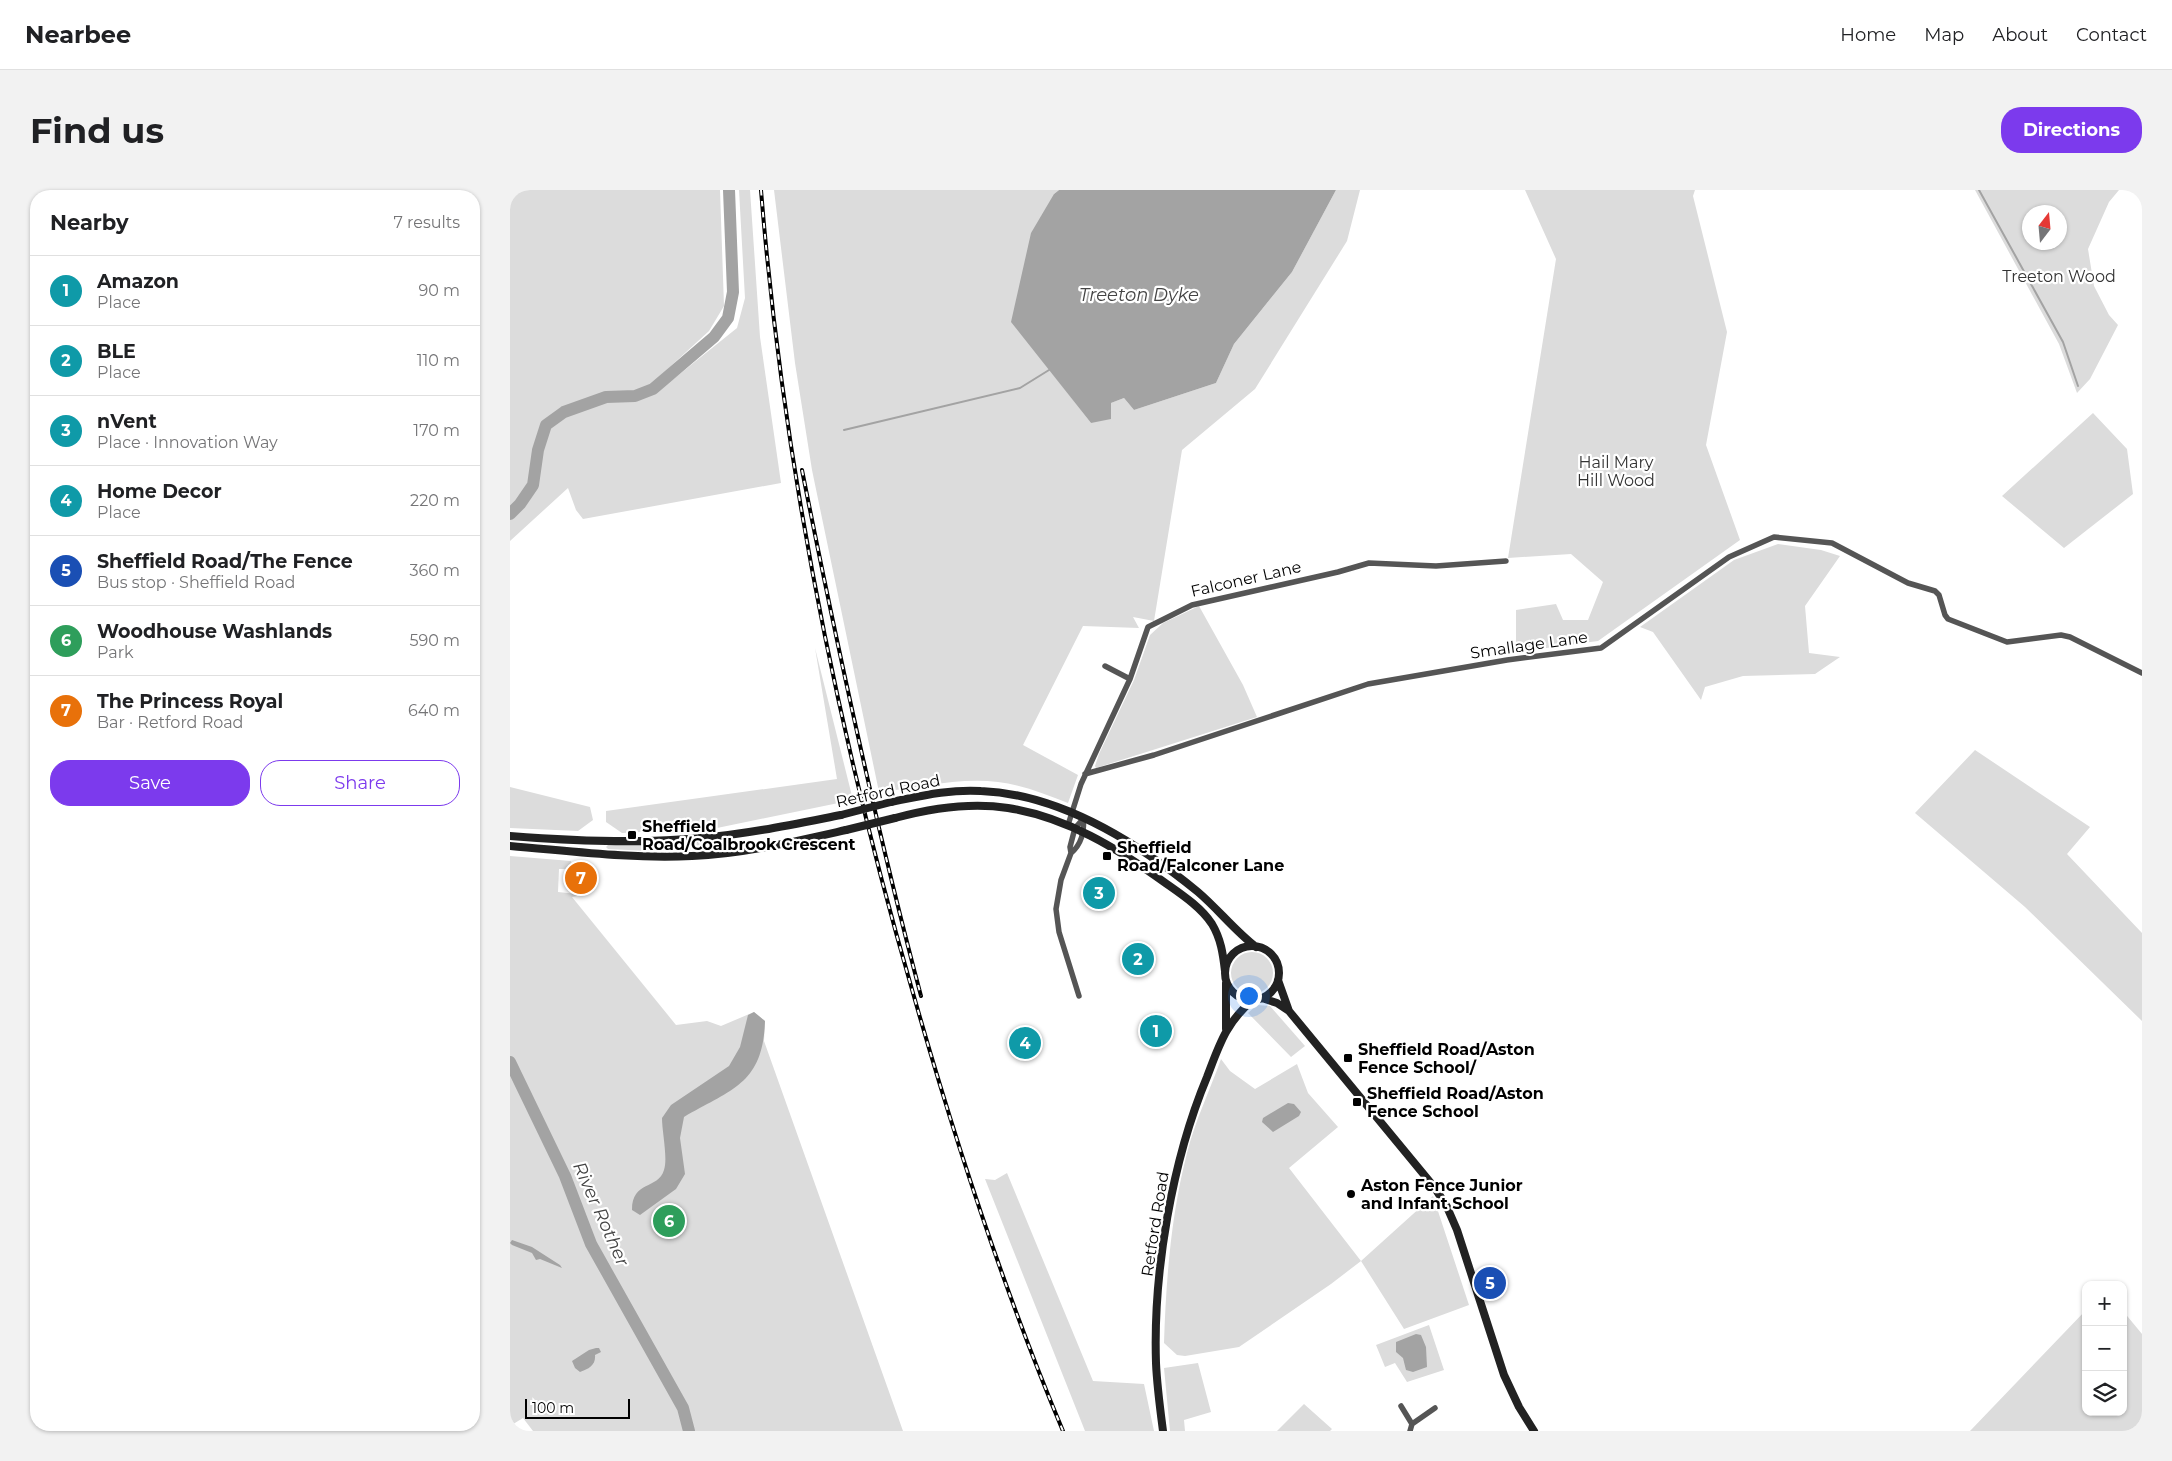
<!DOCTYPE html>
<meta charset="utf-8">
<style>
:root{--surface:#fff;--page:#f2f2f2;--text:#202124;--muted:#757577;--line:#e0e0e0;--accent:#7c3aed}
body{margin:0;font-family:Montserrat,sans-serif;background:var(--page);color:var(--text)}
.controls{position:absolute;right:15px;bottom:15px;display:grid;overflow:hidden;border-radius:10px;box-shadow:0 1px 4px #0004}
.controls button{width:45px;height:45px;display:grid;place-items:center;padding:0;border:0;border-bottom:1px solid var(--line);background:var(--surface);color:var(--text);font:25px sans-serif}
.compass{position:absolute;left:1512px;top:15px;width:45px;height:45px;border-radius:50%;background:var(--surface);box-shadow:0 1px 4px #0004;rotate:16deg}
.scale{position:absolute;left:15px;bottom:12px;width:105px;box-sizing:border-box;padding-left:5px;border:2px solid #000;border-top:0;font-size:14px;line-height:18px;white-space:nowrap;color:#000;-webkit-text-stroke:4px #fff;paint-order:stroke}
.you{position:absolute;left:738px;top:805px;width:18px;height:18px;margin:-12px;border:4px solid #fff;border-radius:50%;background:#1a73e8;box-shadow:0 0 0 8px #1a73e833}
.badge{display:grid;place-items:center;width:32px;height:32px;border-radius:50%;background:var(--accent);color:#fff;font-size:16px;font-weight:700}
.pin{position:absolute;translate:-50% -50%;border:2px solid #fff;box-shadow:0 1px 5px #0006}
.list{margin:0;padding:0;list-style:none}
h2{display:flex;justify-content:space-between;align-items:center;height:65px;margin:0;padding:0 20px;font-size:21px}
h2 small{font-size:16px;font-weight:400;color:var(--muted)}
.list li{display:grid;grid-template-columns:32px 1fr auto;gap:15px;align-items:center;box-sizing:border-box;height:70px;padding:0 20px;border-top:1px solid var(--line)}
.list b{display:block;font-size:19px;white-space:nowrap}
.list p{margin:0;font-size:16px;white-space:nowrap;color:var(--muted)}
.list em{font-size:16px;font-style:normal;color:var(--muted)}
.actions{display:flex;gap:10px;padding:15px 20px}
.actions a{flex:1;padding:11px 0;border:1px solid var(--accent);border-radius:20px;text-align:center;font-size:18px;color:var(--accent)}
.actions .main{background:var(--accent);color:#fff}
.icon{flex:none;width:28px;height:28px;fill:none;stroke:currentColor;stroke-width:2;stroke-linecap:round;stroke-linejoin:round}
.map{position:relative;flex:none;width:1632px;height:1241px;overflow:hidden;border-radius:20px}
header{display:flex;align-items:center;gap:30px;box-sizing:border-box;height:70px;padding:0 25px;background:var(--surface);border-bottom:1px solid var(--line)}
header strong{font-size:24px}
nav{display:flex;gap:28px;margin-inline-start:auto;font-size:18px}
.intro{display:flex;align-items:center;justify-content:space-between;box-sizing:border-box;height:120px;padding:0 30px}
h1{margin:0;font-size:35px}
.button{padding:12px 22px;border-radius:20px;background:var(--accent);color:#fff;font-size:18px;font-weight:700}
main{display:flex;gap:30px;padding:0 30px}
aside{flex:1;background:var(--surface);border-radius:20px;box-shadow:0 1px 4px #0004}
.map>svg:first-child{display:block}
.green{fill:#dcdcdc;fill-rule:evenodd}
.water{fill:#a3a3a3}
.lines{fill:none;stroke-linecap:round;stroke-linejoin:round}
.stream{stroke:#a3a3a3;stroke-width:2}
.river{stroke:#a3a3a3;stroke-width:12}
.street{stroke:#555;stroke-width:5.5}
.secondary{stroke:#222;stroke-width:8}
.rail-casing{stroke:#000;stroke-width:4}
.rail{stroke:#fff;stroke-width:2;stroke-dasharray:5.5;stroke-linecap:butt}
.secondary-bridge{stroke:#222;stroke-width:8}
.poi-dot{fill:#000;stroke:#fff;stroke-width:2}
.labels{text-anchor:middle;dominant-baseline:central;stroke-width:4.5;stroke-linejoin:round;paint-order:stroke}
.park-label{font-size:16px;fill:#333;stroke:#fff}
.street-label{font-size:16px;fill:#000;stroke:#fff}
.poi-label{font-size:16px;font-weight:bold;fill:#000;stroke:#fff;text-anchor:start}
.water-label{font-size:18px;font-style:italic;fill:#444;stroke:#fff}
</style>
<header>
<strong>Nearbee</strong>
<nav><a>Home</a><a>Map</a><a>About</a><a>Contact</a></nav>
</header>
<div class="intro"><h1>Find us</h1><a class="button">Directions</a></div>
<main>
<aside>
<h2>Nearby<small>7 results</small></h2>
<ul class="list">
<li><span class="badge" style="background:#0f9aa8">1</span><div><b>Amazon</b><p>Place</p></div><em>90 m</em></li>
<li><span class="badge" style="background:#0f9aa8">2</span><div><b>BLE</b><p>Place</p></div><em>110 m</em></li>
<li><span class="badge" style="background:#0f9aa8">3</span><div><b>nVent</b><p>Place · Innovation Way</p></div><em>170 m</em></li>
<li><span class="badge" style="background:#0f9aa8">4</span><div><b>Home Decor</b><p>Place</p></div><em>220 m</em></li>
<li><span class="badge" style="background:#1a4fb4">5</span><div><b>Sheffield Road/The Fence</b><p>Bus stop · Sheffield Road</p></div><em>360 m</em></li>
<li><span class="badge" style="background:#2e9e5b">6</span><div><b>Woodhouse Washlands</b><p>Park</p></div><em>590 m</em></li>
<li><span class="badge" style="background:#e8710a">7</span><div><b>The Princess Royal</b><p>Bar · Retford Road</p></div><em>640 m</em></li>
</ul>
<div class="actions"><a class="main">Save</a><a>Share</a></div>
</aside>
<div class="map">
<svg width="1632" height="1241" viewBox="0 0 1632 1241">
<rect width="100%" height="100%" fill="#fff"/>
<path class="green" d="M0,0H210L214,116L199,141L150,186L161,191L227,138L235,108L229,0H240L250,147L271,293L73,329L66,320L58,298L0,351Z
M264,0H549L544,4L535,174L581,233L601,213L614,208L624,220L706,193L724,154L782,82L826,0H850L837,51L745,199L672,260L644,431L623,427L629,438L573,436L513,555L568,585L558,613C535,604 512,595 488,592C449,587 408,598 369,602L302,280L285,173Z
M1015,0H1185L1183,6L1217,142L1196,255L1230,350L1088,451L1006,462V420L1046,414L1053,430H1078L1093,392L1061,364L998,368L1046,69Z
M1465,0H1609L1599,12L1578,59L1584,96L1599,125L1608,135L1580,189L1567,203L1549,154ZM1520,22H1550V52H1520Z
M1583,223L1617,259L1623,304L1554,358L1492,306Z
M1268,354L1311,360L1330,366L1295,416L1299,463L1330,467L1305,484L1233,486L1195,497L1191,510L1143,442L1130,437L1224,370Z
M689,416L733,495L747,527L586,578L585,576L589,564L624,490L640,445L653,433Z
M305,458L343,610L207,638L112,643L96,632V621L327,589Z
M1465,560L1580,637L1557,664L1632,743V831L1515,717L1405,623Z
M0,597L80,617L83,630L68,641L0,638Z
M212,650L213,655L210,658L139,661L98,659L96,657L99,654Z
M0,666L61,671L63,679H49L48,702L67,704V706L62,707L166,835L197,831L211,836L244,822L255,831L254,851L393,1241H23L13,1228L0,1236Z
M721 783a21 21 0 1 1 42 0a21 21 0 1 1-42 0Z
M747,815L760,816L795,856L781,867L738,823Z
M711,869L720,881L745,899L787,874L798,903L828,937L779,978L851,1071L923,1006L959,1115L894,1139L851,1071L821,1094L729,1157L675,1166L667,1165L654,1153C656,1090 661,1025 677,963C685,931 700,900 711,869Z
M497,983L583,1191L634,1194L644,1241H575L475,989L485,990Z
M1576,1120V1222H1613V1121L1632,1144V1241H1460Z
M919,1135L934,1180L897,1192L885,1173L875,1177L866,1155Z
M688,1173L701,1222L674,1230L675,1241H660L654,1178Z
M794,1214L822,1239L820,1241H767Z"/>
<path class="water" d="M549,0H826L782,82L724,154L706,193L624,220L614,208L601,213V229L581,233L501,132L521,43L544,4Z
M244,822L255,831C253,894 222,899 174,927L170,948L175,984L166,999L130,1025L122,1020C122,990 148,1000 154,980C158,968 152,942 152,928L161,915L219,876L230,857L238,825Z
M778,913L784,914L791,922L789,926L763,942L752,932L753,928Z
M2,1050L22,1057L50,1075L52,1078L30,1069L26,1070L22,1063L2,1055L0,1053Z
M906,1144L911,1145L916,1157L917,1177L903,1182L896,1180L893,1168L886,1162V1152Z
M86,1158H89L91,1162L85,1165C86,1175 79,1179 70,1182L65,1178L62,1171L79,1160Z"/>
<g class="lines">
<path class="stream" d="M1469,0L1553,152L1568,196
M334,240L510,198L539,180"/>
<path class="river" d="M0,324L10,314L23,295L28,260L36,235L54,222L96,207L125,206L143,199L204,147L218,128L223,102L219,0
M0,872L55,986L81,1054L173,1218L179,1241"/>
<path class="street" d="M595,476L620,489
M575,584L644,565L858,494L997,470L1091,458L1219,367L1264,347L1322,353L1398,393L1425,401L1429,405L1435,425L1438,429L1497,452L1551,445L1560,447L1632,483
M558,635L571,594L620,489L638,437L682,415L828,382L859,373L926,376L996,371
M561,663C571,655 575,641 573,629
M569,806L549,742L546,719L551,690L561,663L560,657L565,638L573,629
M891,1216L902,1234
M900,1241L902,1234L925,1218"/>
<path class="secondary" d="M381,612C411,606 440,599 471,601C551,604 628,653 688,702C708,719 725,741 746,757
M385,628C422,618 460,612 498,618C556,627 607,658 654,692C671,704 691,717 702,734C711,749 713,764 715,781
M0,646C64,651 128,654 191,648C238,644 285,634 331,625
M0,656C61,661 121,669 182,666C232,664 287,651 336,640
M715 783a27 27 0 1 1 54 0a27 27 0 1 1-54 0Z
M768,790L779,821
M752,808L767,813L779,821L925,998L937,1017L947,1040L994,1185L1009,1217L1024,1241
M716,839V793
M653,1241C650,1218 647,1196 646,1173C643,1082 662,971 697,887C709,856 716,832 743,810"/>
<defs>
<path id="rail" d="M251,0C273,272 327,540 403,803C445,951 493,1098 553,1241
M292,280C327,456 365,633 411,806"/>
</defs>
<use href="#rail" class="rail-casing"/>
<use href="#rail" class="rail"/>
<path class="secondary-bridge" d="M331,625L381,612
M336,640L385,628"/>
</g>
<g class="poi-dot">
<rect x="117" y="640" width="10" height="10" rx="2.5"/>
<rect x="592" y="661" width="10" height="10" rx="2.5"/>
<rect x="833" y="863" width="10" height="10" rx="2.5"/>
<rect x="842" y="907" width="10" height="10" rx="2.5"/>
<circle cx="841" cy="1004" r="5"/>
</g>
<g class="labels">
<g class="park-label">
<text x="1549" y="86">Treeton Wood</text>
<text x="1106" y="272">Hail Mary<tspan x="1106" dy="18">Hill Wood</tspan></text>
</g>
<g class="street-label">
<text transform="translate(736 389) rotate(-13)">Falconer Lane</text>
<text transform="translate(1019 455) rotate(-8)">Smallage Lane</text>
<text transform="translate(378 601) rotate(-12)">Retford Road</text>
<text transform="translate(645 1034) rotate(-81)">Retford Road</text>
</g>
<g class="poi-label">
<text x="132" y="636">Sheffield<tspan x="132" dy="18">Road/Coalbrook Crescent</tspan></text>
<text x="607" y="657">Sheffield<tspan x="607" dy="18">Road/Falconer Lane</tspan></text>
<text x="848" y="859">Sheffield Road/Aston<tspan x="848" dy="18">Fence School/</tspan></text>
<text x="857" y="903">Sheffield Road/Aston<tspan x="857" dy="18">Fence School</tspan></text>
<text x="851" y="995">Aston Fence Junior<tspan x="851" dy="18">and Infant School</tspan></text>
</g>
<g class="water-label">
<text x="629" y="105">Treeton Dyke</text>
<text transform="translate(91 1024) rotate(66)">River Rother</text>
</g>
</g>
</svg>
<div class="controls">
<button>+</button>
<button>−</button>
<button><svg class="icon" aria-label="layers" viewBox="0 0 24 24"><path d="M12 4l9 5-9 5-9-5zM3 14l9 5 9-5"/></svg></button>
</div>
<svg class="compass" viewBox="-18 -18 36 36"><path d="M0-13l5 13h-10z" fill="#e53935"/><path d="M0 13l5-13h-10z" fill="#757577"/></svg>
<div class="scale">100 m</div>
<div class="you"></div>
<div class="pin badge" style="left:646px;top:841px;background:#0f9aa8">1</div>
<div class="pin badge" style="left:628px;top:769px;background:#0f9aa8">2</div>
<div class="pin badge" style="left:589px;top:703px;background:#0f9aa8">3</div>
<div class="pin badge" style="left:515px;top:853px;background:#0f9aa8">4</div>
<div class="pin badge" style="left:980px;top:1093px;background:#1a4fb4">5</div>
<div class="pin badge" style="left:159px;top:1031px;background:#2e9e5b">6</div>
<div class="pin badge" style="left:71px;top:688px;background:#e8710a">7</div>
</div>
</main>
